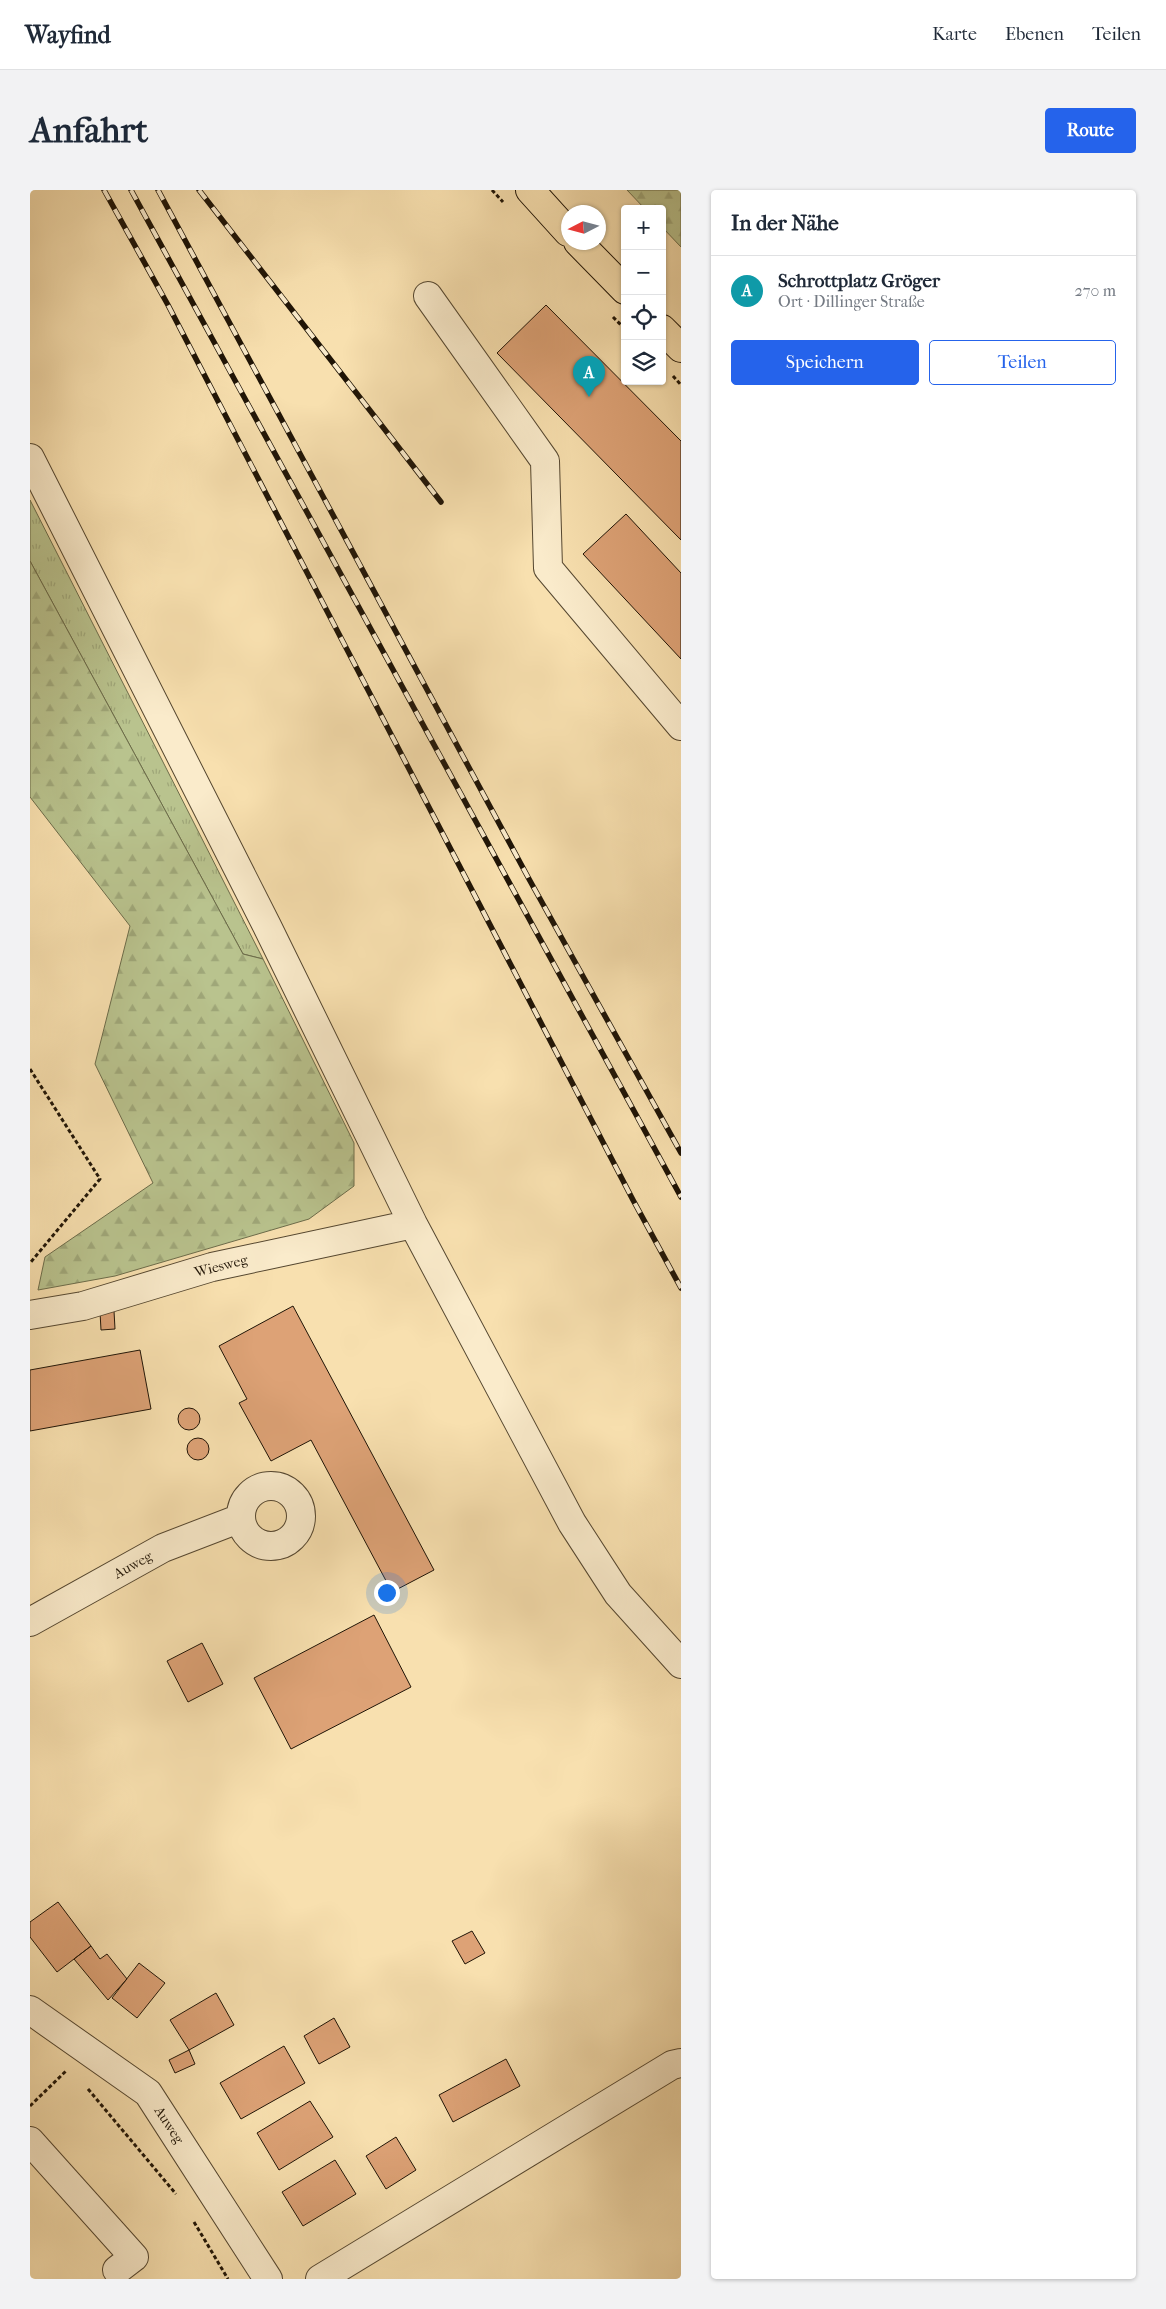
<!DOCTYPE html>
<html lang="de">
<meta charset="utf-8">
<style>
:root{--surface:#fff;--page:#f2f2f3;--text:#1f2937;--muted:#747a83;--line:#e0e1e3;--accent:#2563eb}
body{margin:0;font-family:"IM FELL French Canon",serif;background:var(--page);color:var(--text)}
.controls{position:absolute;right:15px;top:15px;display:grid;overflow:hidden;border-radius:5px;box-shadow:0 1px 4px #0004}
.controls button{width:45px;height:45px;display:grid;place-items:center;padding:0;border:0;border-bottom:1px solid var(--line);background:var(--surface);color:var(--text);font:25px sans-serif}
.compass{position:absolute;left:531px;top:15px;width:45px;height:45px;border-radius:50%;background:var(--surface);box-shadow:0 1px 4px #0004;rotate:264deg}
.you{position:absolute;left:356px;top:1402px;width:18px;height:18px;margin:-12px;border:4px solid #fff;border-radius:50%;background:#1a73e8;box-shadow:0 0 0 8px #1a73e833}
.badge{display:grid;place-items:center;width:32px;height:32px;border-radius:50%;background:var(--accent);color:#fff;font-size:16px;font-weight:700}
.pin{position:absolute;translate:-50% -41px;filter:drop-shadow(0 1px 2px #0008)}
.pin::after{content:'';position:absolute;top:26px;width:18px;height:15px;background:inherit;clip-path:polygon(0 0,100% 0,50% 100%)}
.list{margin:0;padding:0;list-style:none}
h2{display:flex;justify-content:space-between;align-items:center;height:65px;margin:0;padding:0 20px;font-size:21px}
h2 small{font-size:16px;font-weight:400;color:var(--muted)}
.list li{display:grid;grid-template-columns:32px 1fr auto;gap:15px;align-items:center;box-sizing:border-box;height:70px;padding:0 20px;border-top:1px solid var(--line)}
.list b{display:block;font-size:19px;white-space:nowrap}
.list p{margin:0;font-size:16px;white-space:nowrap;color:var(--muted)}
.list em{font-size:16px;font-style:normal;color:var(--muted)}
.actions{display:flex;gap:10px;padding:15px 20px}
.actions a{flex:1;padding:11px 0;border:1px solid var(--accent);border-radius:5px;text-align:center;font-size:18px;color:var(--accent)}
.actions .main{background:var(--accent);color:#fff}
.icon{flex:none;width:28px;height:28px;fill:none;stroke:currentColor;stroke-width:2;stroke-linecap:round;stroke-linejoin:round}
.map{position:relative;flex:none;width:651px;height:2089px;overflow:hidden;border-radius:5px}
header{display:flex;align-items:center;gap:30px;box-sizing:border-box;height:70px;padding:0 25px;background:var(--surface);border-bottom:1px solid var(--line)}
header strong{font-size:24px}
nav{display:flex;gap:28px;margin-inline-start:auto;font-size:18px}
.intro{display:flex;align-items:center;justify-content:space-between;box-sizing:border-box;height:120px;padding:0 30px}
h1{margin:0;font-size:35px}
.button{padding:12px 22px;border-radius:5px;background:var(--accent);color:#fff;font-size:18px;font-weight:700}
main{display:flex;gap:30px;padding:0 30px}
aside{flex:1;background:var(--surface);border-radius:5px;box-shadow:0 1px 4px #0004}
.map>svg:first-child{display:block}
.grass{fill:url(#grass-tufts);stroke:#6c6c4a}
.forest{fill:url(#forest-firs);stroke:#6c6c4a}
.building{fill:#dda276;stroke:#1f1406}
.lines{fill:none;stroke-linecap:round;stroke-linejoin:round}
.minor-casing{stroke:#554730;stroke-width:30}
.major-casing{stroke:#1f1406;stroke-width:30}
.path{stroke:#1f1406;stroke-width:3;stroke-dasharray:4 2.5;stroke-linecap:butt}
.minor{stroke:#faebcb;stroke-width:28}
.major{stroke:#f8e0af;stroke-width:28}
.rail-casing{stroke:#1f1406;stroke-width:5.5}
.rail{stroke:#faebcb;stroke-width:4;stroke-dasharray:11;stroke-linecap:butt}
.labels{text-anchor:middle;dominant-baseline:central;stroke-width:4;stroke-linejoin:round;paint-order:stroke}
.street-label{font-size:14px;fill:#1f1406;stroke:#faebcb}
</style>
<header>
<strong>Wayfind</strong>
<nav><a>Karte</a><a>Ebenen</a><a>Teilen</a></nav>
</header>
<div class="intro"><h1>Anfahrt</h1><a class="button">Route</a></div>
<main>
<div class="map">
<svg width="651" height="2089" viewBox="0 0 651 2089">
<defs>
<pattern id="grass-tufts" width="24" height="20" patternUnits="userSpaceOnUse" patternTransform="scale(1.25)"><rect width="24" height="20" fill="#b9c38e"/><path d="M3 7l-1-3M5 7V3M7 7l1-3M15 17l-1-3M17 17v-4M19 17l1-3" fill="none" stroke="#9fa779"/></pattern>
<pattern id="forest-firs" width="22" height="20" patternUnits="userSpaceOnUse" patternTransform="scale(1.25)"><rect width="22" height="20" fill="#b9c38e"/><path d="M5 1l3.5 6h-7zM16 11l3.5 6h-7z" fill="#9fa779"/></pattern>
</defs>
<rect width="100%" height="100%" fill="#f8e0af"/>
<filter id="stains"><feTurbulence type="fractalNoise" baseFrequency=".004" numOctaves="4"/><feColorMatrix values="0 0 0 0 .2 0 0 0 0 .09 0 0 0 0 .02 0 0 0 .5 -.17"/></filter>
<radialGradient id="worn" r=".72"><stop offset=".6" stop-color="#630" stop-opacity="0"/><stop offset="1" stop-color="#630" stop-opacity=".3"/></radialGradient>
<path class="grass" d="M0,310L233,769L213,764L0,371Z"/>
<path class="forest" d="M597,0H651V57L632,37V19H615Z
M0,371L213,764L233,769L324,953V996L279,1029L85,1086L8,1100L15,1067L123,993L65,874L100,736L0,607Z"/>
<path class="building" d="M516,115L651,251V350L467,163Z
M596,324L651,383V469L553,364Z
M263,1116L404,1380L362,1402L281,1250L241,1271L209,1213L217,1209L189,1156Z
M84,1121L85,1139L71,1140L70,1122Z
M110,1160L121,1219L0,1241V1180Z
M148 1229a11 11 0 1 1 22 0a11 11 0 1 1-22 0Z
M157 1259a11 11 0 1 1 22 0a11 11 0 1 1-22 0Z
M344,1425L381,1497L261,1559L224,1488Z
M172,1453L193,1494L158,1512L137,1471Z
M28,1712L61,1756L27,1782L0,1747V1732Z
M442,1741L455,1763L435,1774L422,1751Z
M61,1756L70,1769L77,1764L97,1789L78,1810L44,1769Z
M109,1773L135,1793L107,1828L82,1808Z
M186,1803L204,1835L159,1860L140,1830Z
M304,1828L320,1857L289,1874L274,1846Z
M254,1856L275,1893L211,1929L190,1893Z
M159,1860L165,1874L145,1883L139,1870Z
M476,1869L490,1896L423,1932L409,1905Z
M280,1911L303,1947L249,1980L227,1943Z
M366,1947L386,1980L356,1999L336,1966Z
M305,1970L326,2004L273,2036L252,2002Z"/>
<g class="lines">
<defs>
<path id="minor" d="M398,106L515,271L518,378L651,536
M0,268L237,736L383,1034L542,1333L588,1404L651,1474
M0,1125L53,1116L182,1077L383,1034
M211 1326a30 30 0 1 1 60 0a30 30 0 1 1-60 0Z
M0,1432L133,1358L211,1328
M0,1820L118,1903L238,2089
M0,1951L104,2067L87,2080
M290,2089L642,1875L651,1873"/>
<path id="major" d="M500,0L538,42
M548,52L595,100
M632,139L651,158"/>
</defs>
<use href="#minor" class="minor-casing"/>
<use href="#major" class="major-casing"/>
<path class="path" d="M462,0L473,12
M583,127L595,139
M643,186L651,195
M0,879L70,989L0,1073
M58,1899L146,2004
M0,1916L37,1880
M164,2032L198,2089"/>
<use href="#minor" class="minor"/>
<use href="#major" class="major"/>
<defs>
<path id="rail" d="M74,0L138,115L603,1010L651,1098
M101,0L651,1007
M128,0L499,689L651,963
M169,0L411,312"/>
</defs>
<use href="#rail" class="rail-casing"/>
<use href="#rail" class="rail"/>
</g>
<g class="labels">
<g class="street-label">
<text transform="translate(191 1076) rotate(-14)">Wiesweg</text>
<text transform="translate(103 1375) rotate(-29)">Auweg</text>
<text transform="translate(139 1935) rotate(57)">Auweg</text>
</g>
</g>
<rect width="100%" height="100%" filter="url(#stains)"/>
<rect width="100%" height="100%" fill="url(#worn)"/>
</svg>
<div class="controls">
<button>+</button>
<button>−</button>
<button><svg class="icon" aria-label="locate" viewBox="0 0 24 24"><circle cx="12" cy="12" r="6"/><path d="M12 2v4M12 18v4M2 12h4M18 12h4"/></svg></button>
<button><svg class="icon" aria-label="layers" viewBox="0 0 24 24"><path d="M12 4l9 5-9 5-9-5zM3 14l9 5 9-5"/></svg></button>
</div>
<svg class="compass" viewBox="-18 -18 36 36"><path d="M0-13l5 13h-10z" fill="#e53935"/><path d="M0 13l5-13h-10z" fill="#747a83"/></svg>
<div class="you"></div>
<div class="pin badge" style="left:559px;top:207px;background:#0f9aa8">A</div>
</div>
<aside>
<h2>In der Nähe<small></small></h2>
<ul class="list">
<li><span class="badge" style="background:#0f9aa8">A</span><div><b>Schrottplatz Gröger</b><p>Ort · Dillinger Straße</p></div><em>270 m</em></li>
</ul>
<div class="actions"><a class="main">Speichern</a><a>Teilen</a></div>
</aside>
</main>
